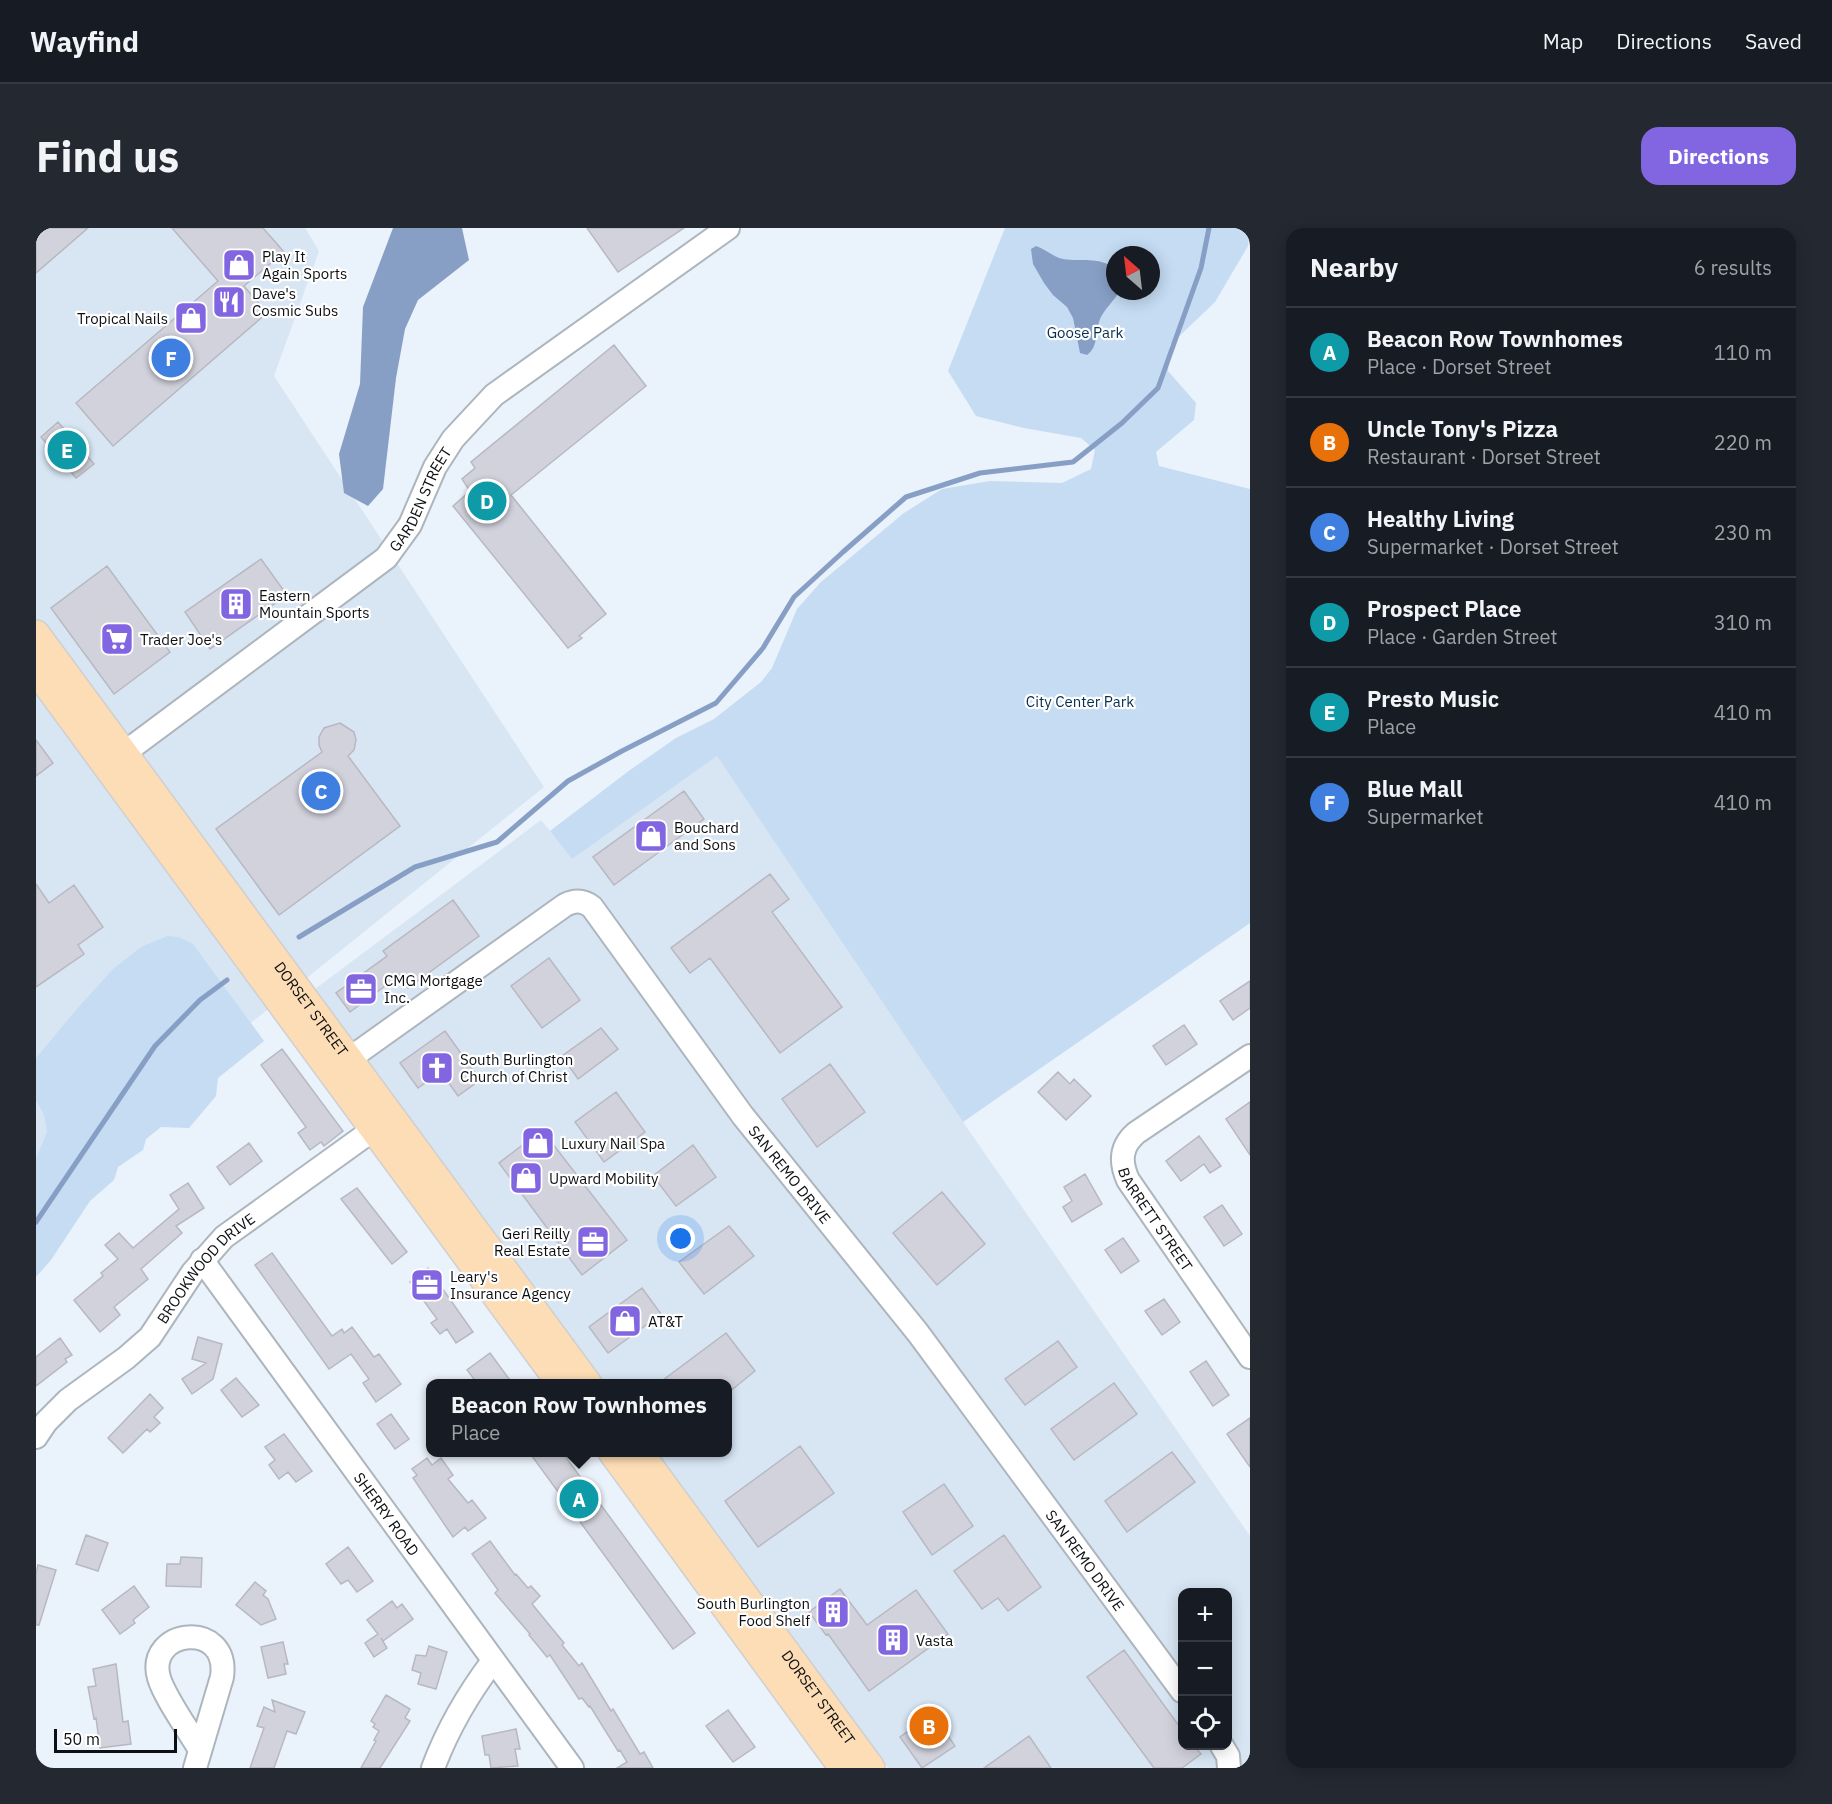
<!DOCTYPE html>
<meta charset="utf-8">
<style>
:root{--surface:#171b24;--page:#242831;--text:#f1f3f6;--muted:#9ea1a6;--line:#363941;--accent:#8265e0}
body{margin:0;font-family:"IBM Plex Sans",sans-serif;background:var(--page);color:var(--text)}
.controls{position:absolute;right:18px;bottom:18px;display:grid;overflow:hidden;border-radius:12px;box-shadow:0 3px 15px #0003}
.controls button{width:54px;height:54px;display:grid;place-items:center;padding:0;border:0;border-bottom:2px solid var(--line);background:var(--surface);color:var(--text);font:30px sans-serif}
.compass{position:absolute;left:1070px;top:18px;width:54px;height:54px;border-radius:50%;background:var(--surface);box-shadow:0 3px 15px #0003;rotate:332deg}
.scale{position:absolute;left:18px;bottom:15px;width:123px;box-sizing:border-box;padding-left:6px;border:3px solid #0d0f12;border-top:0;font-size:16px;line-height:21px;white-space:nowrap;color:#0d0f12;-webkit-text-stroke:4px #fff;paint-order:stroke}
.you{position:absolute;left:645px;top:1011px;width:21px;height:21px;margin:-15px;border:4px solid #fff;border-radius:50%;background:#1a73e8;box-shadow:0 0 0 9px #1a73e833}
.badge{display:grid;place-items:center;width:39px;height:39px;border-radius:50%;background:var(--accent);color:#fff;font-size:20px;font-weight:700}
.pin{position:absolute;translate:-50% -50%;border:3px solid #fff;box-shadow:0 2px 6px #0006}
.popup{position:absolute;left:390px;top:1151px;width:306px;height:78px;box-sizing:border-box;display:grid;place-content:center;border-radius:12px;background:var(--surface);filter:drop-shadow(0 2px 4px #0005);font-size:20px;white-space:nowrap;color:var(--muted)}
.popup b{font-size:22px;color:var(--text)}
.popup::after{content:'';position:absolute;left:50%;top:100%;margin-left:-12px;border:12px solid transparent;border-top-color:var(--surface)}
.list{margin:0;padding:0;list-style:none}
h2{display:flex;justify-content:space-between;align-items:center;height:78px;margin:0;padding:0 24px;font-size:26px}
h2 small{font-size:20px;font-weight:400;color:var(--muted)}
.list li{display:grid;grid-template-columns:39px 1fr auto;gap:18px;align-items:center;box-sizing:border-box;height:90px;padding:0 24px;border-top:2px solid var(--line)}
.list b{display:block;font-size:22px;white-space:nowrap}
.list p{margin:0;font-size:20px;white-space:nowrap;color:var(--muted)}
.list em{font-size:20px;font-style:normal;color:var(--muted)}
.icon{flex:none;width:33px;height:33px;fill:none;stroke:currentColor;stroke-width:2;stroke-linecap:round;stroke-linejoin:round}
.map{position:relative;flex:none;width:1214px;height:1540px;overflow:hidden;border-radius:18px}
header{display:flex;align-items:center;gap:36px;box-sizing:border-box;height:84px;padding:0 30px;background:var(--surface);border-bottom:2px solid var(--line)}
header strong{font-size:28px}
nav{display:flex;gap:33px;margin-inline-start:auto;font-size:21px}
.intro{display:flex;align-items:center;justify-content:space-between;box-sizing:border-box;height:144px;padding:0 36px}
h1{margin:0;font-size:42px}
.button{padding:15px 27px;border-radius:18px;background:var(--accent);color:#fff;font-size:21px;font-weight:700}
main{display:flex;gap:36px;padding:0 36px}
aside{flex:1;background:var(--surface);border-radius:18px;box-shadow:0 3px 15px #0003}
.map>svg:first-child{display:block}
.built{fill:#d8e6f4;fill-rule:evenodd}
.green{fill:#c5dcf3;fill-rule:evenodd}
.water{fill:#879fc5}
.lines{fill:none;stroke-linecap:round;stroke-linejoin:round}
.stream{stroke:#879fc5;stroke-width:5}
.building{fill:#d2d2dd;stroke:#b8b8c2;stroke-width:1.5}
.minor-casing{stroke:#adb5bd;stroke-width:26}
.major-casing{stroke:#cfcfd0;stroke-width:30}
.minor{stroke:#fff;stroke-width:22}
.major{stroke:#fdddb5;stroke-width:27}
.labels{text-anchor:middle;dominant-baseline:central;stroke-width:4.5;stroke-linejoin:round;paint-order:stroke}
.poi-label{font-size:15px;fill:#0d0f12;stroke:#fff;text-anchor:start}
.park-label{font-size:15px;fill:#052e4f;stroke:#fff}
.street-label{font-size:15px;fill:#0d0f12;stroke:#fff}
</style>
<header>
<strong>Wayfind</strong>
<nav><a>Map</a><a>Directions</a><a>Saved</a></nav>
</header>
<div class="intro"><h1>Find us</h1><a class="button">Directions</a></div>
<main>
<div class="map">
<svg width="1214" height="1540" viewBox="0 0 1214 1540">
<rect width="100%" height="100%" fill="#eaf2fb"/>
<path class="built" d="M0,0H269L283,23L238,148L508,559L0,968Z
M681,527L927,894L1214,1308V1540H852L620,1225L692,1224V1156L569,1155L279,761L505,592L536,630ZM1146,1364H1192V1518H1146Z"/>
<path class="green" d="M969,0H1214L1212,18L1179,74L1134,117L1132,143L1160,175L1158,192L1120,224L1123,238L1214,261V695L927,894L681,528L536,631L514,603L594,542L640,510L678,491L725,454L736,440L761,381L785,354L868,285L906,261L954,253L1026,255L1055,241L1059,222L1045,210L988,200L940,188L912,143ZM1079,27H1115V63H1079Z
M131,708L143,709L157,716L228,813L182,850L180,868L153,900L125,899L110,911L107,922L82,939L78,952L54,973L15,1032L0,1049V931L11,904L8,887L0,872V830L39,783L77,741L105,719Z"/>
<path class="water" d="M357,0H426L433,32L382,72L369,101L360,150L347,261L332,278L308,265L303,226L324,156L327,79Z
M1000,18C1009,21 1017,29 1027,31C1045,34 1064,28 1079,41V63H1084C1078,73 1069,80 1064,91C1059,104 1063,118 1051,127L1044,125L1037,90L1031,79L1017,67L1008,55L997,36L995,21Z"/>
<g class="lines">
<path class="stream" d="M263,709L379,639L461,614L532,553L586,523L680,475L727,420L758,369L807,324L870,269L944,245L1037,234L1086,195L1122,160L1165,40L1173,0
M0,994L119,818L164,772L191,752"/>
</g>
<path class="building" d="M0,0H52L0,45Z
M136,0H227L248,24L208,58L231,85L77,218L40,175L182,53Z
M551,0H648L582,44Z
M578,117L610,158L475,267L570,386L543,408L546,410L532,420L417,278L434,263L426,251L439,240L435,234Z
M22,194L58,236L40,250L5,209Z
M225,331L251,367L174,421L149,384Z
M71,338L134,424L78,466L15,380Z
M304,495L318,504L320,512L318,522L312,528L364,598L243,687L180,601L286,524L283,517V509L288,500Z
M0,512L17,535L0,548Z
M648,563L668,591L578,657L557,629Z
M734,646L753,671L736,684L806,779L744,825L674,730L654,745L635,720Z
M0,656L13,675L38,657L67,699L42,717L48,726L0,759Z
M417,672L443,708L372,760L364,747L314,784L300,765L351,728L347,723Z
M513,730L544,772L506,800L475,758Z
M1214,753V780L1197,792L1184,773Z
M1148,797L1161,816L1130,837L1117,818Z
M565,800L582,821L542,851L526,828Z
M409,803L444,852L422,868L405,844L382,860L364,835Z
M246,821L307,903L288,918L285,914L274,922L262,905L270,899L225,837Z
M794,836L829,884L781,919L746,871Z
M1022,844L1034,856L1038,851L1055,868L1030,892L1002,864Z
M580,864L609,904L568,934L539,894Z
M1214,874V927L1190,891Z
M506,902L591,1012L546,1047L463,935Z
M1163,908L1185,938L1174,945L1168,936L1145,953L1130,933Z
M213,915L226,933L194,957L181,939Z
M657,917L680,949L640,978L617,948Z
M1049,946L1066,976L1036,994L1027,979L1036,973L1028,959Z
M152,955L168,980L140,998L146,1005L105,1041L112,1051L78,1079L84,1087L64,1104L38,1072L67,1048L65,1045L82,1031L69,1017L83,1005L97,1020L143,981L134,967Z
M321,960L371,1024L356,1036L305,971Z
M906,964L949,1016L901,1057L857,1005Z
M1186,977L1206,1006L1188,1018L1168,989Z
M693,998L718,1028L668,1066L643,1034Z
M1087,1010L1103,1033L1085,1045L1069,1022Z
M236,1025L296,1108L306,1101L308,1105L316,1099L338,1129L343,1126L365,1156L340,1174L327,1155L333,1151L315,1126L293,1141L219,1037Z
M392,1040L437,1104L420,1115L411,1101L404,1106L395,1095L401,1091L374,1054Z
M606,1060L625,1086L572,1125L553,1099Z
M1128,1071L1144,1094L1126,1107L1109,1083Z
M690,1105L719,1143L692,1165V1155H623Z
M162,1109L186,1116L177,1151L156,1166L146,1151L170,1135L156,1131Z
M24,1110L36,1127L29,1131L31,1134L0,1158V1129Z
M1022,1113L1041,1139L989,1177L969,1151Z
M454,1125L476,1155H441L431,1142Z
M1170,1133L1193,1167L1177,1178L1154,1144Z
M200,1150L223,1177L206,1189L185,1162Z
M1078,1155L1101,1186L1038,1232L1015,1201Z
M114,1166L127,1180L118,1189L124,1195L114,1204L111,1201L87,1225L72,1210Z
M355,1186L373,1211L359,1221L341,1196Z
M1214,1190V1239L1191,1206Z
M248,1206L276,1243L260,1254L252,1244L243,1251L233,1237L239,1232L229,1219Z
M764,1218L798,1265L722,1319L689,1273Z
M493,1224H526L659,1405L637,1421Z
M1136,1224L1159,1254L1091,1304L1069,1273Z
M391,1230L396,1237L405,1230L417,1247L412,1251L432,1275L436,1272L450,1290L432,1303L429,1299L417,1309L377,1250L381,1247L376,1241Z
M908,1256L937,1298L896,1327L867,1284Z
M50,1307L72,1315L62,1343L40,1336Z
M968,1307L1005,1359L972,1383L962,1370L946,1381L918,1343Z
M454,1313L479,1347L480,1346L492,1360L495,1358L504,1368L496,1376L528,1415L526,1417L543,1438L546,1435L575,1483L577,1481L604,1526L608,1524L617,1540H581L591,1534L584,1522L582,1523L554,1478L553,1479L546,1470L543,1471L514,1427L511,1429L493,1407L494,1406L459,1365L462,1362L436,1326Z
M312,1319L337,1353L321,1364L312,1352L305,1356L290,1336Z
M145,1329L166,1330L165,1359L130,1358L131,1336H144Z
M2,1337L20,1342L3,1397H0V1345Z
M219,1354L230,1363L227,1367L232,1371L240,1391L225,1397L200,1377Z
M98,1358L113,1379L97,1392L99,1395L84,1406L66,1382Z
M804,1361L831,1397L880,1362L912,1406L833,1463L792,1406L790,1407L773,1384Z
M356,1373L361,1380L366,1376L377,1391L347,1413L345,1410L351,1420L338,1429L329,1415L342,1406L331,1392Z
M247,1414L252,1436H248L250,1446L232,1450L225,1419Z
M393,1418L411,1424L400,1461L382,1456L385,1445L376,1442L380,1427L390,1428Z
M1088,1422L1146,1502V1518H1158L1165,1526L1146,1540H1118L1051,1449Z
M80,1436L87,1494L92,1493L95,1516L64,1520L60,1490L58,1491L52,1459L60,1458L57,1441Z
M350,1467L374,1481L369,1490L374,1493L344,1540H325L340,1513L338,1512L343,1503L337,1499L339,1496L335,1493Z
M236,1472L269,1484L260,1506L251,1503L238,1540H214L228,1500L221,1498L228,1479L239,1484Z
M692,1482L719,1519L697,1534L670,1498Z
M897,1486L919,1518L886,1540L864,1509Z
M480,1501L484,1521H479L482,1538L455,1540L453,1527H449L446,1508Z
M993,1508L1015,1540H948Z"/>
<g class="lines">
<defs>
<g id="minor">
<path id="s1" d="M76,534L350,330L374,297L399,239L417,211L458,167L692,0"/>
<path id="s2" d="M1214,828L1100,905C1084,919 1084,934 1092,952L1214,1129"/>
<path id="s3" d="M299,841L529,677C539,672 547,672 556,679L707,888L882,1105L1146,1463"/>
<path id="s4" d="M166,1032L536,1540"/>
<path id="s5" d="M0,1209L10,1194L32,1172L90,1130L114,1109L157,1044L188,1009L352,891"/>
<path d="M1186,1518L1192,1528L1193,1540"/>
<path d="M159,1540L186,1449C194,1391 109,1401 123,1450C129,1470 153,1503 164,1522"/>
<path d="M397,1540C412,1500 432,1466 457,1433"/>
</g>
<g id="major">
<path id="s6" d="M0,406L552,1156"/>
<path d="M0,442L525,1156"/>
<path d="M576,1224L807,1540"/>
<path id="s7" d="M603,1224L835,1540"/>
</g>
</defs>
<use href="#minor" class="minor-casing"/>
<use href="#major" class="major-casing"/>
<use href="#minor" class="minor"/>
<use href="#major" class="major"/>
</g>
<defs>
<symbol id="shop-square" viewBox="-11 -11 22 22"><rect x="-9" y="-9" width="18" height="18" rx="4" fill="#8265e0" stroke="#fff"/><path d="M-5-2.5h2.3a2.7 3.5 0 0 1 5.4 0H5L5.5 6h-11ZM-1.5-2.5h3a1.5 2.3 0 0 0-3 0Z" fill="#fff"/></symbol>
<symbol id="restaurant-square" viewBox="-11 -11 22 22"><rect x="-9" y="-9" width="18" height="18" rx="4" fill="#8265e0" stroke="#fff"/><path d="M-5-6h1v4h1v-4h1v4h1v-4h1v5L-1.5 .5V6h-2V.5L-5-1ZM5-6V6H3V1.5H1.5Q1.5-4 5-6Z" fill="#fff"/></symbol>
<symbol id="building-square" viewBox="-11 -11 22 22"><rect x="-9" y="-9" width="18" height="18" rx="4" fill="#8265e0" stroke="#fff"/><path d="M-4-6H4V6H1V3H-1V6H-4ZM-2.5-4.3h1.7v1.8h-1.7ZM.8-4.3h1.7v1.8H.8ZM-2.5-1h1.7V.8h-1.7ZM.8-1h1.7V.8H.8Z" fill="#fff"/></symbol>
<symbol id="supermarket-square" viewBox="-11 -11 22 22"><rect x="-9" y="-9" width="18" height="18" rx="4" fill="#8265e0" stroke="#fff"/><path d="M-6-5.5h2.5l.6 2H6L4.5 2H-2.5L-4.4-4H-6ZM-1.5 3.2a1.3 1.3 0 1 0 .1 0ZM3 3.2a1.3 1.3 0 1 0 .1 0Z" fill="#fff"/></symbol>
<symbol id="office-square" viewBox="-11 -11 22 22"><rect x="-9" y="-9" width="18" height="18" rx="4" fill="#8265e0" stroke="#fff"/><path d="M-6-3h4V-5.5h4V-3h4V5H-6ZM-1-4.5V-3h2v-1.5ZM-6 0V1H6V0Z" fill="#fff"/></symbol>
<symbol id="church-square" viewBox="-11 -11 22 22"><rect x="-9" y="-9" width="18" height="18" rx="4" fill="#8265e0" stroke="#fff"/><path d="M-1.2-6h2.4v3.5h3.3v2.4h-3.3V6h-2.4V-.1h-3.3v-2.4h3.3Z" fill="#fff"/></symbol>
</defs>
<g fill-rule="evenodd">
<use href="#shop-square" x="184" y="18" width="38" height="38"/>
<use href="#restaurant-square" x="174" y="55" width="38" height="38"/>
<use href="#shop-square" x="136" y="71" width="38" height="38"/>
<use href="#building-square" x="181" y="357" width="38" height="38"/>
<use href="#supermarket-square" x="62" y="392" width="38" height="38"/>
<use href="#shop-square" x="596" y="589" width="38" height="38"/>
<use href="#office-square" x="306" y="742" width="38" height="38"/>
<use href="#church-square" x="382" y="821" width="38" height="38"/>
<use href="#shop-square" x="483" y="896" width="38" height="38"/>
<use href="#shop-square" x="471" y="931" width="38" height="38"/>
<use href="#office-square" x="538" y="995" width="38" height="38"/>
<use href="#office-square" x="372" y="1038" width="38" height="38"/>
<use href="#shop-square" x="570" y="1074" width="38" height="38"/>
<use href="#building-square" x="778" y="1365" width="38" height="38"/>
<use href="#building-square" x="838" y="1393" width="38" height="38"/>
</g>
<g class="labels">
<g class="poi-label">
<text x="226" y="28">Play It<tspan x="226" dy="17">Again Sports</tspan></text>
<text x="216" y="65">Dave's<tspan x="216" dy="17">Cosmic Subs</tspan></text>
<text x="132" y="90" text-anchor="end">Tropical Nails</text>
<text x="223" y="367">Eastern<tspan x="223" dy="17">Mountain Sports</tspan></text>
<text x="104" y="411">Trader Joe's</text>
<text x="638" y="599">Bouchard<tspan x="638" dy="17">and Sons</tspan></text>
<text x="348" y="752">CMG Mortgage<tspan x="348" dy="17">Inc.</tspan></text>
<text x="424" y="831">South Burlington<tspan x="424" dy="17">Church of Christ</tspan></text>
<text x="525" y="915">Luxury Nail Spa</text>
<text x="513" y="950">Upward Mobility</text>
<text x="534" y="1005" text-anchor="end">Geri Reilly<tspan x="534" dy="17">Real Estate</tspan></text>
<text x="414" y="1048">Leary's<tspan x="414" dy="17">Insurance Agency</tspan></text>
<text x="612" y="1093">AT&amp;T</text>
<text x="774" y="1375" text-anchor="end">South Burlington<tspan x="774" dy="17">Food Shelf</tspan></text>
<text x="880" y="1412">Vasta</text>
</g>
<g class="park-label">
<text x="1049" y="104">Goose Park</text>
<text x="1044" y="473">City Center Park</text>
</g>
<g class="street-label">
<text stroke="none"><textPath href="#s1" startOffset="410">GARDEN STREET</textPath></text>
<text stroke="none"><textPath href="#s6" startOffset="465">DORSET STREET</textPath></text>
<text stroke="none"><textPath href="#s3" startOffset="644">SAN REMO DRIVE</textPath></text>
<text stroke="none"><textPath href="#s2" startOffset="237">BARRETT STREET</textPath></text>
<text stroke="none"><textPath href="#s5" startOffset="242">BROOKWOOD DRIVE</textPath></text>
<text stroke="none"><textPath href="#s4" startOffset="314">SHERRY ROAD</textPath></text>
<text stroke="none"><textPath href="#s3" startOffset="1130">SAN REMO DRIVE</textPath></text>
<text stroke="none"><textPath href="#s7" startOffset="304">DORSET STREET</textPath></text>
</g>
</g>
</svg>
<div class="controls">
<button>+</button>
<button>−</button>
<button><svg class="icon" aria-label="locate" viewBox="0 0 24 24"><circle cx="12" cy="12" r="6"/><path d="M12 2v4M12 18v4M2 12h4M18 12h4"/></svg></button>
</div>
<svg class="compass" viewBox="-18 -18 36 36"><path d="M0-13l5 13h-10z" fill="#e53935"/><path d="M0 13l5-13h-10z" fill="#9ea1a6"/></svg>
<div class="scale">50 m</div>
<div class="you"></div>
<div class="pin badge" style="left:543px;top:1271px;background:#0f9aa8">A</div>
<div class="popup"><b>Beacon Row Townhomes</b>Place</div>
<div class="pin badge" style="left:893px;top:1498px;background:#e8710a">B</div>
<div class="pin badge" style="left:285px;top:563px;background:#3f7fe0">C</div>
<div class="pin badge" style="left:451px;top:273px;background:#0f9aa8">D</div>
<div class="pin badge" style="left:31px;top:222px;background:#0f9aa8">E</div>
<div class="pin badge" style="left:135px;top:130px;background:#3f7fe0">F</div>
</div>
<aside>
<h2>Nearby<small>6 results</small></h2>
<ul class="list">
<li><span class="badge" style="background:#0f9aa8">A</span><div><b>Beacon Row Townhomes</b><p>Place · Dorset Street</p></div><em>110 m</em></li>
<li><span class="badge" style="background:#e8710a">B</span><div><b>Uncle Tony's Pizza</b><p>Restaurant · Dorset Street</p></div><em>220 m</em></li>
<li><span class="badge" style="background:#3f7fe0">C</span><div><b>Healthy Living</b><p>Supermarket · Dorset Street</p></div><em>230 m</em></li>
<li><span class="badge" style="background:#0f9aa8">D</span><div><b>Prospect Place</b><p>Place · Garden Street</p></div><em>310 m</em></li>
<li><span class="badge" style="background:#0f9aa8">E</span><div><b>Presto Music</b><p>Place</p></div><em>410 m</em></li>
<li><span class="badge" style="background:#3f7fe0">F</span><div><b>Blue Mall</b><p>Supermarket</p></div><em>410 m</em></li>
</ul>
</aside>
</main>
